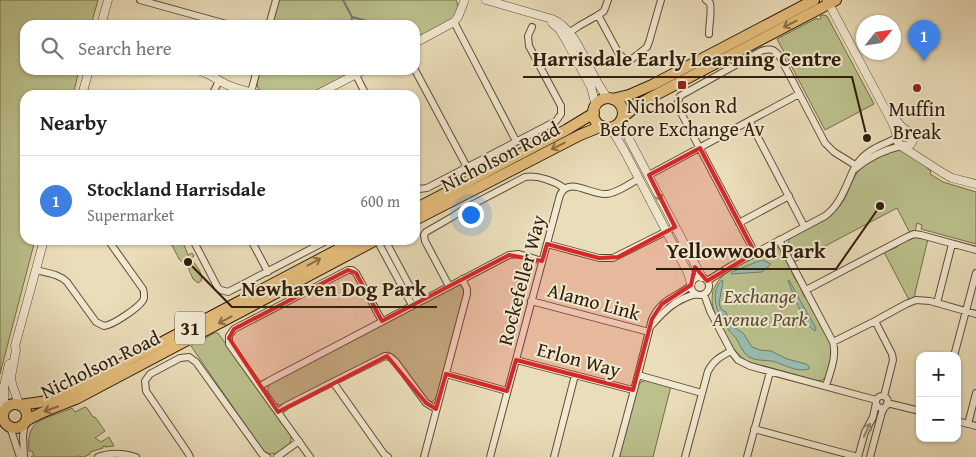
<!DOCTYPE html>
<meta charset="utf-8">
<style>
:root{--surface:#fff;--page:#f2f2f2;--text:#222;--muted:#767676;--line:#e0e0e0;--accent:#8f2418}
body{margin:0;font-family:"Gentium Book Plus",serif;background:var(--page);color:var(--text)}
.controls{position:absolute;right:15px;bottom:15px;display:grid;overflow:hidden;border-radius:10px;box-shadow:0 1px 4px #0004}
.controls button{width:45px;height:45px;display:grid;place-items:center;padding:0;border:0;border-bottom:1px solid var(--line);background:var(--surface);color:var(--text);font:25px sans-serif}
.compass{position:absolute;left:856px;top:15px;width:45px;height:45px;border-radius:50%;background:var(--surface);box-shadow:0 1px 4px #0004;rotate:60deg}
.you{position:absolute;left:470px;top:214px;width:18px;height:18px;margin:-12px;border:4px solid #fff;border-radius:50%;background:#1a73e8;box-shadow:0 0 0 8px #1a73e833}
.badge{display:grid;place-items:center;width:32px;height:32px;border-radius:50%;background:var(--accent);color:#fff;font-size:16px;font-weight:700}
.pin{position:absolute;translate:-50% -41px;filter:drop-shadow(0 1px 2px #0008)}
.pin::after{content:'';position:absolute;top:26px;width:18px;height:15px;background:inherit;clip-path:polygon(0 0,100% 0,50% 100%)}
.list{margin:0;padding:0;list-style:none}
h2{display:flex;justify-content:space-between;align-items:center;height:65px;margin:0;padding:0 20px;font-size:21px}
h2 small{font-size:16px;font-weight:400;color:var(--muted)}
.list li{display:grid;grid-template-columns:32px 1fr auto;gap:15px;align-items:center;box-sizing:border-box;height:90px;padding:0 20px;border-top:1px solid var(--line)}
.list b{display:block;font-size:19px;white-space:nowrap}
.list p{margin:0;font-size:16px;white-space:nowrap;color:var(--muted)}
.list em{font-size:16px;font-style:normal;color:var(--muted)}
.icon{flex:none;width:28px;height:28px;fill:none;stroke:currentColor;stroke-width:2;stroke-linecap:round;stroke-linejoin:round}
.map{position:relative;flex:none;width:976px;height:457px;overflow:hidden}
.search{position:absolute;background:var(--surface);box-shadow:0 1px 4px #0004;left:20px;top:20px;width:400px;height:55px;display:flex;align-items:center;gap:12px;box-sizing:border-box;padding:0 18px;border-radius:15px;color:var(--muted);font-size:19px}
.panel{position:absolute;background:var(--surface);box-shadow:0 1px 4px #0004;left:20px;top:90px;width:400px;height:155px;border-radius:15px}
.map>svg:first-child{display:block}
.green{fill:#bbc08c;stroke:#756e4a}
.water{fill:#98bcaf;stroke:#6e7c6c}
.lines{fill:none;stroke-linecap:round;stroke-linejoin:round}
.stream{stroke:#6e7c6c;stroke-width:2}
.minor-casing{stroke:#5e4c34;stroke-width:8}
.tertiary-casing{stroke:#5e4c34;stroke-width:9}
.primary-casing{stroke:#2f1c08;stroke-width:12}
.minor{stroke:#f1e9d2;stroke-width:6}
.tertiary{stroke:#f1e9d2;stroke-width:8}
.primary{stroke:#e5be7c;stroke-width:10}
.oneway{stroke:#8a6d42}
.oneway2{stroke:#9a8d77}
.marked{fill:#d62828;fill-opacity:0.2;stroke:#d62828;stroke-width:4;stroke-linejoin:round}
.poi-dot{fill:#8f2418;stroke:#f1e9d2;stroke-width:2}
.labels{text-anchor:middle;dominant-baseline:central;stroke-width:4;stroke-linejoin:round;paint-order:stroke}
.shield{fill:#f1e9d2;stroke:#695a45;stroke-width:1}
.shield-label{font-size:19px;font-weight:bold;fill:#2f1c08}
.poi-label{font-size:20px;fill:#2f1c08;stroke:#f1e9d2}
.street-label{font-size:20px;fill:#2f1c08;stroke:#f1e9d2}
.park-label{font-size:20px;font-style:italic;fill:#594d30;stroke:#f1e9d2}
.leader{fill:none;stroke:#2f1c08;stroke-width:2}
.callout-dot{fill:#2f1c08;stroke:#f1e9d2;stroke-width:2}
.callout-label{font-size:21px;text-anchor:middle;font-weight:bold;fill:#2f1c08;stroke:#f1e9d2;stroke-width:4;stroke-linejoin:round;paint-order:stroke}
</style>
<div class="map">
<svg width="976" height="457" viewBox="0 0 976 457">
<rect width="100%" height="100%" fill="#eaddb9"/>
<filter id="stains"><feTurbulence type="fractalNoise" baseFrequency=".004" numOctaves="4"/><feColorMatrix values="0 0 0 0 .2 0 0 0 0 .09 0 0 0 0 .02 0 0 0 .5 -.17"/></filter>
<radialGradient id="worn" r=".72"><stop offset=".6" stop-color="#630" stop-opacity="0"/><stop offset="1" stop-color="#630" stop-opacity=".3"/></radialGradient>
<path class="green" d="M0,0H98L91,25H25V70H79L73,95H25V240H35L0,374Z
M279,0H456C460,7 457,14 452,20L415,40V25H272Z
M823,15L827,16L874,104L825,130L777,39L817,18L818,20L821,18L820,16Z
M260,70H357L309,95H274L261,91L258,88L257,83Z
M900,149L925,165L926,167L931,171L930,174L943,182L976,192V244L921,229L922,225L917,223L915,232L910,233L897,208L795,262C790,254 784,246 791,237C806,229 825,223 837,209C844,202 848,192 852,182C863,158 878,157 900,149Z
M916,237L928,239L915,293V298L909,300L884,252C889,249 897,250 900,243Z
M167,240H180L185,247L188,255L192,253L194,256L191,258C195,265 204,273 201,281L198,283L193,279L188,267L179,259L173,247Z
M773,247L780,248L793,270L792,273L797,282L800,283L802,287L801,290L806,299L809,300L811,303L810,306L815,315L818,317L819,320V323L824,332L826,333C828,336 829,338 830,341C833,349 830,371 825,378C822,381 821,380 817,381L746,361L736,352L733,348C718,320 696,294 730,270Z
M455,285H459L463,288L464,295L436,398L433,401L430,402L426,398L394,355L388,352L383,353L287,403L280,405L276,404L268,392V387L272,382Z
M214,333H218L291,436L290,445C282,451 274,457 264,452L191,346Z
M647,380L671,386L653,457H619L638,386L641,382Z
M85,407L87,408L93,417H95L105,431L95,438L101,442L109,437L114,446L105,447V446H103V448L90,452V454L84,457L77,456L75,457H31L34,455L32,451H29C25,416 49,419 72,408L75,412Z"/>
<path class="water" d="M761,260L765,261L771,264L762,272L731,274L732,272Z
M722,280L723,281L719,304L721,309L726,312L729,322L732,326L743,333L752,347L760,350L771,351L787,359L806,364L809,366V369C796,373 784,364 772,361C764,360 756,361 749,357C742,352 740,344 736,338C733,335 730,332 728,329C718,316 708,294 722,280Z
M789,280L801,302L816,328L815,331L809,326L802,315L788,281Z"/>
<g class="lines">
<path class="stream" d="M343,0L352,17L382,25
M350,25L352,18"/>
<defs>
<path id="minor" d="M140,0L230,25
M706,0L710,3C712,13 709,23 709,34
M598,15L619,54L624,58L632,59L647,47L649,42L661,0
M454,22L516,141
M269,25L276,0
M567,34L579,26L600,14L604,11L608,0
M415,70L467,167
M356,75L366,95
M83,92L92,95
M251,92L257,70
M212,95L219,81
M750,122L804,226
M855,169C869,157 883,150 901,146
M649,175L799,94
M415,185L419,189L427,188L556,121L561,114V106L529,46L528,36L532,27
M739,223L789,196
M193,240L218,288L221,290L228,292L328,240
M251,240L268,272
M377,240L412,305
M385,240L418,302
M779,240L833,342C837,357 830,372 826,386
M547,244L599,258H613L675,227
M755,253L679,109L678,102L680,96L761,51C771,48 774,49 780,57L825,143L834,152L855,165
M36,270C47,273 59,274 67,282L96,322L104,326C113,325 142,306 144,298C144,297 144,290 143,289L108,240
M691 286a9 9 0 1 1 18 0a9 9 0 1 1-18 0Z
M707,281L731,266L825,216C839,206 845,189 852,173C854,168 856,164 860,160C869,149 884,144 897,138
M449,286L425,241L424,235L426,232L452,217L464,209L525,177C538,175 554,181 564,188
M806,290L907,237L914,234L921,235L976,250
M704,294L710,311L731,351L738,360L750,366L876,400
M531,301L649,332
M937,303L952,244
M875,321L892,354L893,360L884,396
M651,326C664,311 676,299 696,294
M833,342L875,321L906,304L916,300L930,301L976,314
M954,356L976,273
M516,360L633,390
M446,374L507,391
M638,375L702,393
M333,382L384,454L388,457
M260,386L267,382L509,255L519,254L542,261
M876 402a6 6 0 1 1 12 0a6 6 0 1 1-12 0Z
M887,403L920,411
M278,412L286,406L333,382L385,356L390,357L395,361L426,403L436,409
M957,421L976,426
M968,424L976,393
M10,427L20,457
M754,429L858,457
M24,457L23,436L25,422
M98,457C111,452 123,453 136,457
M190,457L188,453L146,391L145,381L150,374L180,358L189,357L196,362L262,454L267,457
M277,457L299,441
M310,457L229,344V336L234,329L348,270H352L356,273L382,321
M424,457L467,294V289L462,279
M490,457L560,195C569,176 590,195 606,194C615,194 630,184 638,179
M554,457L575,375
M616,457L638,375L652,319C663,297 675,299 691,285
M685,457L708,371C714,360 720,357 731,351
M747,457L770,372
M858,457L865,432L873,417L876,403
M870,457L882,412L885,407"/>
<path id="tertiary" d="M486,0L552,19C580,31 588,75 608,98
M827,0L893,124L897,136L898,142L901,146L943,173L952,178L976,184
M552,23L559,29L567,42L591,87L596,106
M101,25L108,0
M415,43L454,22L458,17L464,2
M197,70C211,74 218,81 230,86C240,90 251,92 261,95
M82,95L89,70
M316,95L364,70
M892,114C895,119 898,123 902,127C909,133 919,133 910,145L903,146
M622,119L627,135L696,266L702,277
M608,128L615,135L625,152L688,273L691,283
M19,404L12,384L11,377L16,350L15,346L44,240
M4,410V386L9,364"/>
<path id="primary" d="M593 113a15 15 0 1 1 30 0a15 15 0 1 1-30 0Z
M612,99L629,95L652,85L814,0
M622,118L639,104L648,99L836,0
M415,209L566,130L594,113
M415,220L580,135L602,126
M3 416a12 12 0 1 1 24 0a12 12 0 1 1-24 0Z
M20,405L41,402L56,398L74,390L130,359L356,240
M26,421C42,411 59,406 76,399L376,240"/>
</defs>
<use href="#minor" class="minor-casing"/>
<use href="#tertiary" class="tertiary-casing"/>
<use href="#primary" class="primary-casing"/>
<use href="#minor" class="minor"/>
<use href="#tertiary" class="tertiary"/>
<use href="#primary" class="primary"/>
</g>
<defs><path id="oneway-shaft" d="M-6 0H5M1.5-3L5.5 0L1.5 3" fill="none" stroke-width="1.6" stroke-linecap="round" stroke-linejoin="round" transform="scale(1.25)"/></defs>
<g class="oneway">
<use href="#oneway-shaft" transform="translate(790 24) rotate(153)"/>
<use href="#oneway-shaft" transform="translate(558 146) rotate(153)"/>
<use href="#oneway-shaft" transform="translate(314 262) rotate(-29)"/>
<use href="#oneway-shaft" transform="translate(225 320) rotate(152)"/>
<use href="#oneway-shaft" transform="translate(51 409) rotate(161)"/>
</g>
<g class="oneway2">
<use href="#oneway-shaft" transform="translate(658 194) rotate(63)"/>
<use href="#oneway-shaft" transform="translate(867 430) rotate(-65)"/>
</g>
<path class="marked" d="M700,148L755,253L707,281L695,267L691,285L662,304L652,319L633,390L516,360L507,391L446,374L436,409L426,403L387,356L278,412L229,338L234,329L348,270L356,273L382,321L509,255L542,261L547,244L599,258L618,257L675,227L649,175Z"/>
<g class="poi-dot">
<rect x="677" y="80" width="10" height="10" rx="2.5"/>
<circle cx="917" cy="88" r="5"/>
</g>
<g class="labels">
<rect class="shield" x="175" y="311.5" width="30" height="33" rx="4"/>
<g class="shield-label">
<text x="190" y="328">31</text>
</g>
<g class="poi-label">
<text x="682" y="105">Nicholson Rd<tspan x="682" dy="23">Before Exchange Av</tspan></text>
<text x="917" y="108">Muffin<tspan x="917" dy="23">Break</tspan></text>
</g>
<g class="street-label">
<text transform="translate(500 156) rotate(-27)">Nicholson Road</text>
<text transform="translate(521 280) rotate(-75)">Rockefeller Way</text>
<text transform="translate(594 301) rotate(15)">Alamo Link</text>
<text transform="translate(579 359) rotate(15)">Erlon Way</text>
<text transform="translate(100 364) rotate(-26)">Nicholson Road</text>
</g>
<g class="park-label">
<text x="760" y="295">Exchange<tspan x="760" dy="23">Avenue Park</tspan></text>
</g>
</g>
<path class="leader" d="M867 138L852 77H523M880 206L836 269H656M188 262L232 307H437"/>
<g class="callout-dot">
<circle cx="867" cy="138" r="5"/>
<circle cx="880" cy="206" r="5"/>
<circle cx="188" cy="262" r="5"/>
</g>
<g class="callout-label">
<text x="687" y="66">Harrisdale Early Learning Centre</text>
<text x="746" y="258">Yellowwood Park</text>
<text x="334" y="296">Newhaven Dog Park</text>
</g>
<rect width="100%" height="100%" filter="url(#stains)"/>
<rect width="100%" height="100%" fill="url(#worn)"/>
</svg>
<div class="controls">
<button>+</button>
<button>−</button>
</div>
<svg class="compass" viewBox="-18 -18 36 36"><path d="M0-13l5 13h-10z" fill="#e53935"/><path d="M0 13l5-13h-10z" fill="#767676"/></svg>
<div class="you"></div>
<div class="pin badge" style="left:924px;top:61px;background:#3f7fe0">1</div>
<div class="search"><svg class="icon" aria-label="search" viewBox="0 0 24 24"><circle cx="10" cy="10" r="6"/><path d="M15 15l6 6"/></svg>Search here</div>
<section class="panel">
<h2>Nearby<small></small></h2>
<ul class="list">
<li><span class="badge" style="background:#3f7fe0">1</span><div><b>Stockland Harrisdale</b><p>Supermarket</p></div><em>600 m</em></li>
</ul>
</section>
</div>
